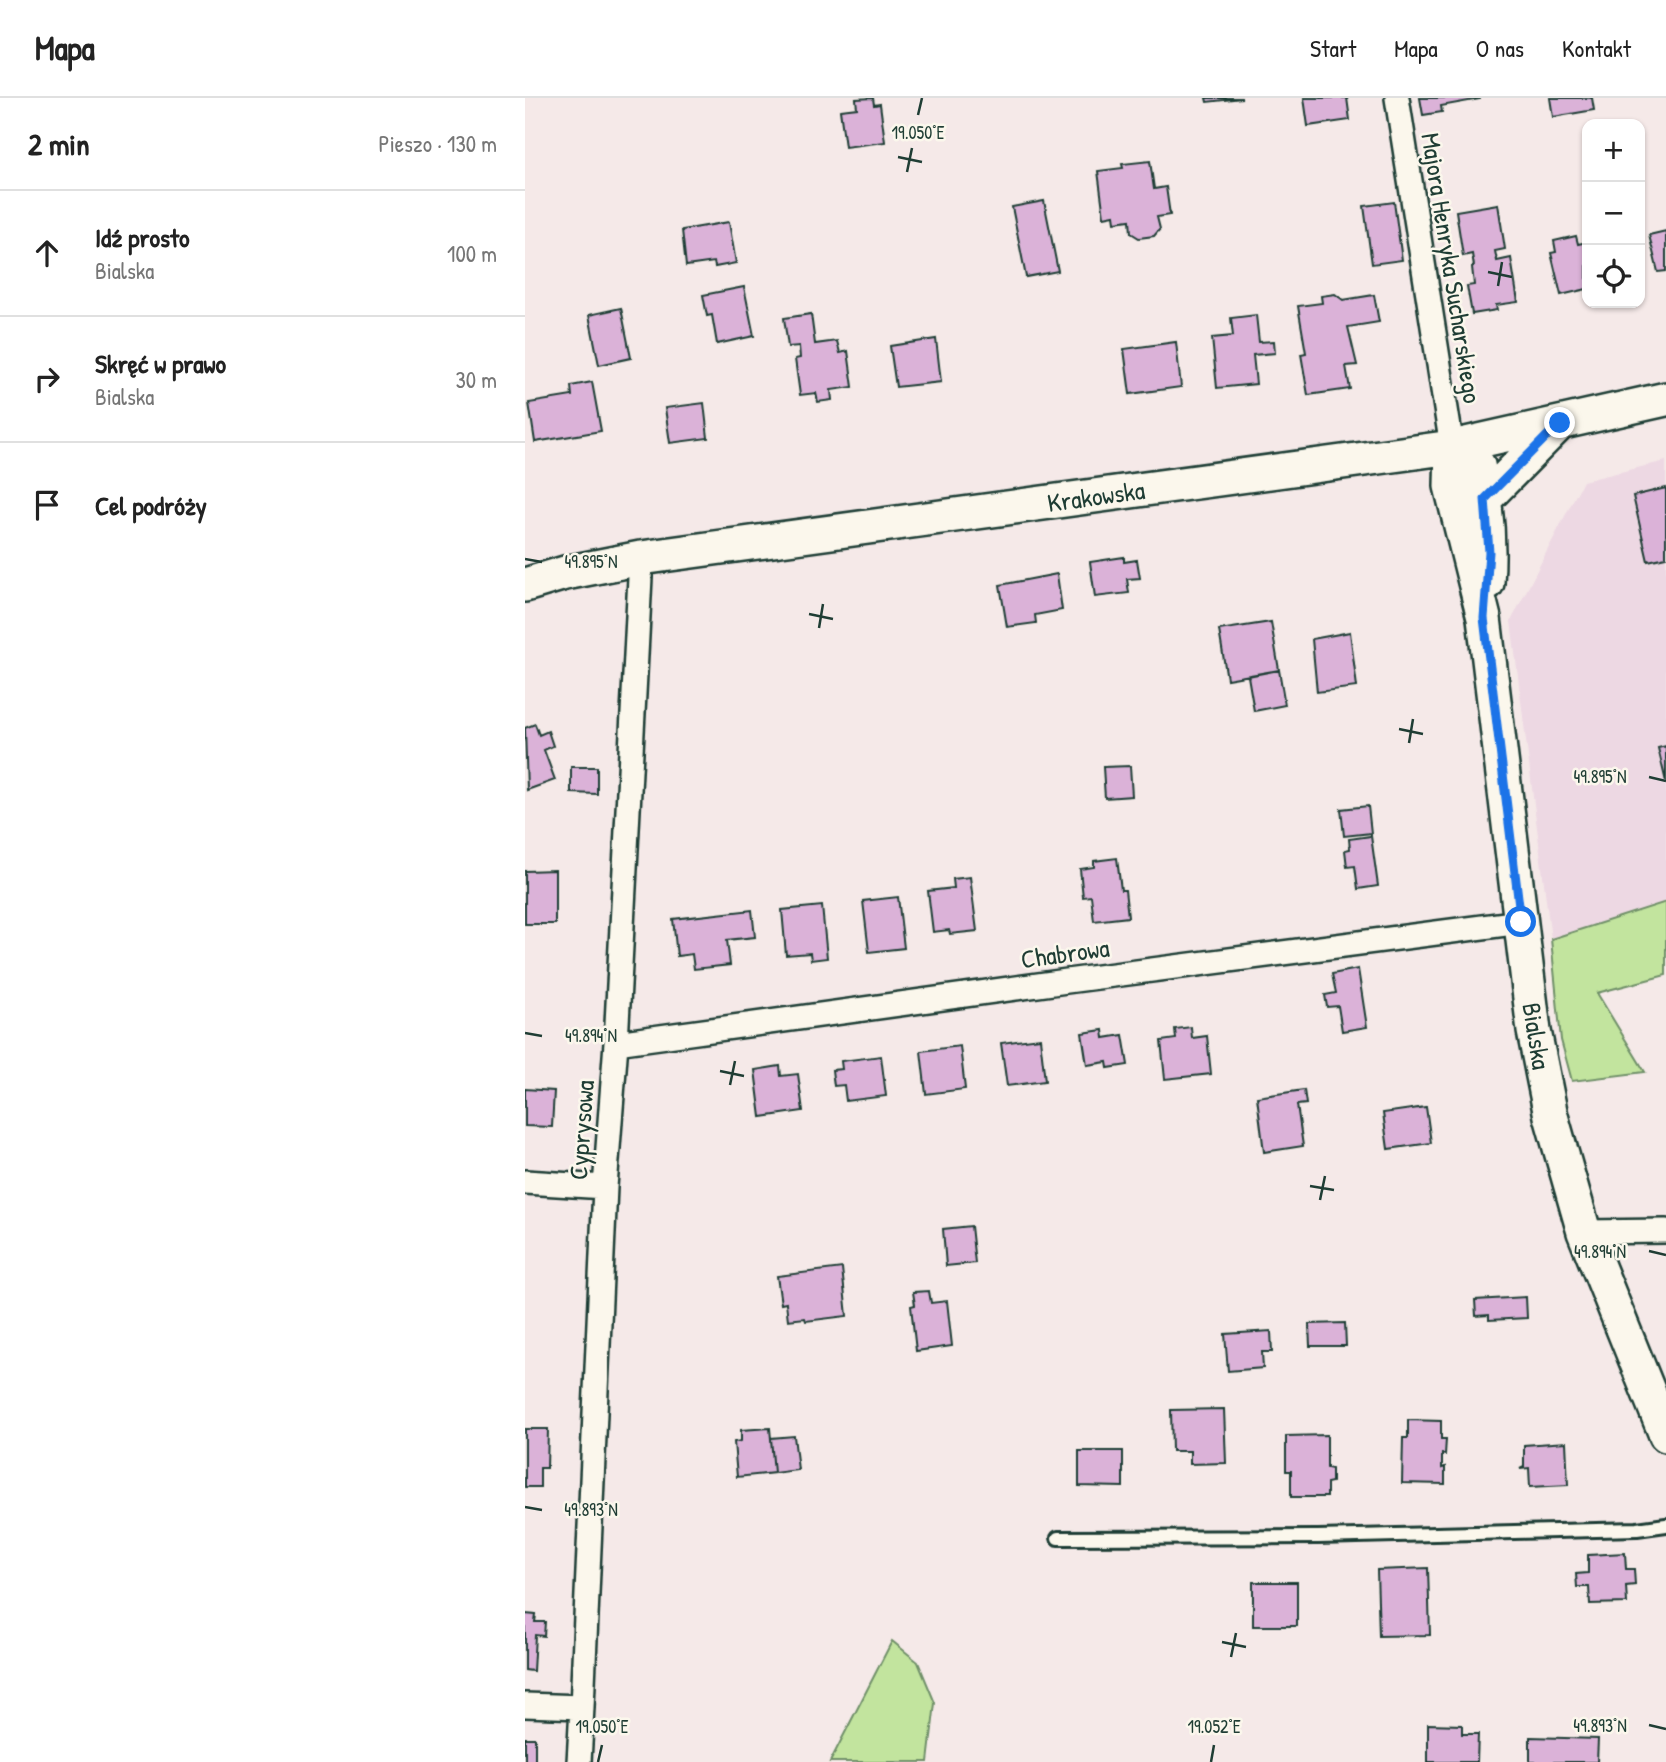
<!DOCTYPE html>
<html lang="pl">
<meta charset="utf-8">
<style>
:root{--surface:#fff;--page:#f2f2f2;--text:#222;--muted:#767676;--line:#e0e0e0}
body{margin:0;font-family:"Patrick Hand",sans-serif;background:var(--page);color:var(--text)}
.controls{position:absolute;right:21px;top:21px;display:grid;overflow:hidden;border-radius:14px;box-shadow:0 2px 5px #0004}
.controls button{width:63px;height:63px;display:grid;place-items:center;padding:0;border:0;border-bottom:2px solid var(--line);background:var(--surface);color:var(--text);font:35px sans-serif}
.stop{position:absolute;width:21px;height:21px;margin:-16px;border:5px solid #1a73e8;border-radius:50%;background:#fff}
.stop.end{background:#1a73e8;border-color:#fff;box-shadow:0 2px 7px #0008}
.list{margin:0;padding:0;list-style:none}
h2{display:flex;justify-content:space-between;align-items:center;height:91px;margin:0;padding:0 28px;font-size:30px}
h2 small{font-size:23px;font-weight:400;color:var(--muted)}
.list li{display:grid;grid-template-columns:46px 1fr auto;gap:21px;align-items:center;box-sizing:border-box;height:126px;padding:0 28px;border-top:2px solid var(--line)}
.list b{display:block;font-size:26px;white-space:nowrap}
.list p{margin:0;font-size:23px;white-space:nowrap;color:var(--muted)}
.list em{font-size:23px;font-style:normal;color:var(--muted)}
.icon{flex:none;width:38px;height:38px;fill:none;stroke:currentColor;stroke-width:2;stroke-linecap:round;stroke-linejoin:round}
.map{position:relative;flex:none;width:1141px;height:1664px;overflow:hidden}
header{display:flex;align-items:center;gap:42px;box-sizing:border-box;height:98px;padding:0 35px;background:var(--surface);border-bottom:2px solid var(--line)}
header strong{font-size:33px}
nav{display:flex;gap:38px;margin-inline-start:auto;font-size:24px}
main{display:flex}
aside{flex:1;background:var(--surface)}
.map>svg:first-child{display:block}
.built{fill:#edd8e3}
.green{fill:#c2e49e;stroke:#709069;stroke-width:2}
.building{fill:#dbb2d8;stroke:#1f3d34;stroke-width:2}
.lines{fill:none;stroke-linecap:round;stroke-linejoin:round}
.lane-casing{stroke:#1f3d34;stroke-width:18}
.street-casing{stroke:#1f3d34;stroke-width:28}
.secondary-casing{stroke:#1f3d34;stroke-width:38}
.lane{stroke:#fbf7ec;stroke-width:12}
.street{stroke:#fbf7ec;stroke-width:23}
.secondary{stroke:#fbf7ec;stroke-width:33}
.route{stroke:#1a73e8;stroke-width:9}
.ticks{fill:none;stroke:#1f3d34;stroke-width:2.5}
.labels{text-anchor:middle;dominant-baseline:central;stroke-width:5;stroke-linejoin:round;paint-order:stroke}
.street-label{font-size:26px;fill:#1f3d34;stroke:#fbf7ec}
.ticks-label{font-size:18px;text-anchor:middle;fill:#1f3d34;stroke:#fbf7ec;stroke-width:5;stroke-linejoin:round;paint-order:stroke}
</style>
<header>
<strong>Mapa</strong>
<nav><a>Start</a><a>Mapa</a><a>O nas</a><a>Kontakt</a></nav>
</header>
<main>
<aside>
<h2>2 min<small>Pieszo · 130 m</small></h2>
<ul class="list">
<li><svg class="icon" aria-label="ahead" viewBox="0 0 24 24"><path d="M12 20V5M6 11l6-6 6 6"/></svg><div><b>Idź prosto</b><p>Bialska</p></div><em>100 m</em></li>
<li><svg class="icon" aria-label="right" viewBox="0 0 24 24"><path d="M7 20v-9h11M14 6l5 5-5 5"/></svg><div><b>Skręć w prawo</b><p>Bialska</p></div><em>30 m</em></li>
<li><svg class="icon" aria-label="arrive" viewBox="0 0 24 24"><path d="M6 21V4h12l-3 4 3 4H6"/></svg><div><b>Cel podróży</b></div></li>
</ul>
</aside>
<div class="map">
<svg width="1141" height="1664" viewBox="0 0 1141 1664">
<rect width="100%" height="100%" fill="#f5e9e8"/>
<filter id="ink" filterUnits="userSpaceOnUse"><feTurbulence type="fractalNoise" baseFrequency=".0143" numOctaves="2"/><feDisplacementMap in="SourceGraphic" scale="14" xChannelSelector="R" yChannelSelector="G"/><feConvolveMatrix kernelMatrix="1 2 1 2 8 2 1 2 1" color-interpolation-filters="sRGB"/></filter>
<g filter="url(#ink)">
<path class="built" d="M1141,363V804L1026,841L986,523L1058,383Z"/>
<path class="green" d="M1141,804V877L1072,895L1120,974L1047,983L1036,942L1026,841Z
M367,1543L393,1564L410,1605L403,1664H305Z"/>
<path class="building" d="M348,0L349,7L355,6L360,44L320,49L315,12L332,10L331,1Z
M681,0H717L682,4Z
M779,0H822L825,22L783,28Z
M895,0H955V1L916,8L917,14L898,17Z
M1025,0H1067L1069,12L1028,19Z
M625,63L629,91L641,89L645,117L632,119L635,131L629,138L614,140L606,135L605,122L590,124L589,117L579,119L573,73L598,70L597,66Z
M519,103L533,173L501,179L487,109Z
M869,104L877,162L847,166L839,108Z
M973,106L980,151L970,153L972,163L986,160L993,204L971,207L972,212L947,216L942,188L949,187L947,169L949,168L947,156L938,158L931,113Z
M204,124L211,165L190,169L189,164L161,168L157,132Z
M1141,133V173L1133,174L1124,137Z
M1051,138L1053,146L1062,144V191L1036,197L1026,155L1031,154L1029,143Z
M219,189L229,238L192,246L187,217L182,218L178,197Z
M810,196L818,202L849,197L854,224L823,229L832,267L821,268L825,291L783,297L776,256L781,255L773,208L797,205L796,198Z
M96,210L106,260L74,267L64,217Z
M286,216L290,246L312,243L315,255L323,253L328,289L306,292L307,302L293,304L291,295L275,297L270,261L275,260L274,248L263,249L259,220Z
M731,217L734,244L749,243L750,255L728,257L731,286L692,290L687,240L708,238L706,220Z
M411,241L416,284L371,289L365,248Z
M651,244L656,289L605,296L599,251Z
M67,284L76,333L10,344L4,305L47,298L46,288Z
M179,305L183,340L145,345L140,310Z
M1141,390V459L1123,463L1108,398Z
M599,459V464L612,462L615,480L602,481L604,495L570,499L565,464Z
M532,476L537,512L510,517L511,525L482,529L475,487Z
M746,524L754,572L702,581L694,532Z
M825,534L832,589L792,594L787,541Z
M754,572L760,607L729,613L723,578Z
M10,626L14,637L23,633L28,648L19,652L30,682L2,692L0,630Z
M1141,648V684L1133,650Z
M605,668L607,698L580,700L578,669Z
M46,669H72V696L46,695Z
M843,708L846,735L819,738L816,711Z
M846,738L853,788L833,791L830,768L822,769L820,752L825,751L824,741Z
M592,760L596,792H600L603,819L569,823L566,798L558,799L555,771L569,769V763Z
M30,772V826H0V773Z
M445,779L452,833L425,836L424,832L408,834L403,793L429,790L428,781Z
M373,799L379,850L344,854L338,803Z
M297,808L302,860L286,862L285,855L261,857L257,812Z
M227,812L230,839L202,842L205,867L169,871L167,856L152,858L148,821Z
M833,871L842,929L817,933L813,908L802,909L800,897L811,895L807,876Z
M666,929L667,940L682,938L686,976L640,981L636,943L651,941L650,931Z
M578,932L579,940L598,937L603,967L583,970L582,964L562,967L557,935Z
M515,940L520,983L482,988L476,945Z
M435,948L440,991L401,996L396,953Z
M356,958L361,998L321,1003L319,987L309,988L307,972L317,971L316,963Z
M255,968L256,978L273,976L278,1013L236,1019L230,972Z
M0,991L29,993L27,1029L0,1028Z
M779,992L781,1006L772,1007L778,1048L739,1054L732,999Z
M901,1009L906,1045L863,1051L858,1015Z
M446,1128L450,1165L421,1168L418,1131Z
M317,1170L322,1218L281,1223L280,1220L263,1222L261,1205L256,1206L252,1178Z
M404,1193L406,1205L422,1203L427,1248L391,1253L386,1208L390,1207L388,1194Z
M1001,1199L1002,1220L964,1222V1217L951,1218L950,1202Z
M820,1225L821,1248H785L784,1226Z
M746,1233L747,1254H737L738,1270L703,1273L700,1236Z
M699,1311L701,1365L665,1366V1353H647L646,1312Z
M883,1322L916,1323V1341H921L920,1357L917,1356V1370L920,1369V1386L877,1385L878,1340H883Z
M245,1330L249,1375L212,1379L209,1344L216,1343V1332Z
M0,1331H23L22,1370H15V1389H0Z
M802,1337V1370L807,1371V1384L802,1385V1399H766V1373H761V1338Z
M269,1338L273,1372L249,1375L246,1340Z
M1041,1344L1043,1387L1005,1389L1004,1370L995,1371L999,1369V1347Z
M554,1353H598V1389L554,1388Z
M1100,1455L1101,1471H1109L1110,1487L1101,1488L1102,1505L1065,1506L1064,1489H1052L1051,1476L1063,1475V1457Z
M903,1470L905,1537L854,1538L852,1472Z
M728,1484H772V1528H728Z
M0,1516L11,1517L10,1524H20L19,1538L10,1537L8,1573L0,1572Z
M903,1626L937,1627V1636H953L952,1664H903Z
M1005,1639L1073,1641L1072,1664H1005Z
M0,1640H10V1664H0Z"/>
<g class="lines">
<defs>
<path id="lane" d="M533,1440L793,1439L1112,1431L1141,1427"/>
<path id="street" d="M872,0L927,349
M91,945L542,883L996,824
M0,1084L80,1089
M1059,1134L1141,1133
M0,1607L57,1609L80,1089L91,945L116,460
M54,1664L57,1609"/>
<path id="secondary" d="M927,349L926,388L959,520L1009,933L1026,1018L1059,1134L1141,1337
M927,349L953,367C962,407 965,445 962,485
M960,401L1035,325
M0,487L40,475L116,460L927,349L1141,301"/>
</defs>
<use href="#lane" class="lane-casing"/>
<use href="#street" class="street-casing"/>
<use href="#secondary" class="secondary-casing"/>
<use href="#lane" class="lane"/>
<use href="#street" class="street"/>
<use href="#secondary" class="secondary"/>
</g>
</g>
<g class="lines" filter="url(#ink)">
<path class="route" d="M996,824L959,520L964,454L960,401L1035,325"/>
</g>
<path class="ticks" d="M393,17L397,0M373,59L397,64M382,74L387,50M963,174L987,179M973,188L977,164M0,461L17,464M284,516L308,521M294,530L298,506M874,631L898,636M884,645L888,621M1124,679L1141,683M0,935L17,938M195,973L219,978M205,987L210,963M785,1088L809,1092M795,1102L800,1078M1124,1153L1141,1157M0,1409L17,1412M697,1544L721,1549M706,1559L711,1535M1124,1627L1141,1631M73,1664L77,1647M686,1664L689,1647"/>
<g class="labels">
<g class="street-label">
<text transform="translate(927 170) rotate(81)">Majora Henryka Sucharskiego</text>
<text transform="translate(571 398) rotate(-8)">Krakowska</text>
<text transform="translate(540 855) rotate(-8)">Chabrowa</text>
<text transform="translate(1012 938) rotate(81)">Bialska</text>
<text transform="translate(56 1032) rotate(-86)">Cyprysowa</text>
</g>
</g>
<g class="ticks-label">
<text x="393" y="41">19.050°E</text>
<text x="66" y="470">49.895°N</text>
<text x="1075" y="685">49.895°N</text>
<text x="66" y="944">49.894°N</text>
<text x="1075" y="1160">49.894°N</text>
<text x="66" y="1418">49.893°N</text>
<text x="1075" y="1634">49.893°N</text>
<text x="77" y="1635">19.050°E</text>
<text x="689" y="1635">19.052°E</text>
</g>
</svg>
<div class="controls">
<button>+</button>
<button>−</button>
<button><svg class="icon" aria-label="locate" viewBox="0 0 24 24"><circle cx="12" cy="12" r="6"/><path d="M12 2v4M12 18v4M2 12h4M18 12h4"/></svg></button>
</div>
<div class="stop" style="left:996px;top:824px"></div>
<div class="stop end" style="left:1035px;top:325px"></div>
</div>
</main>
